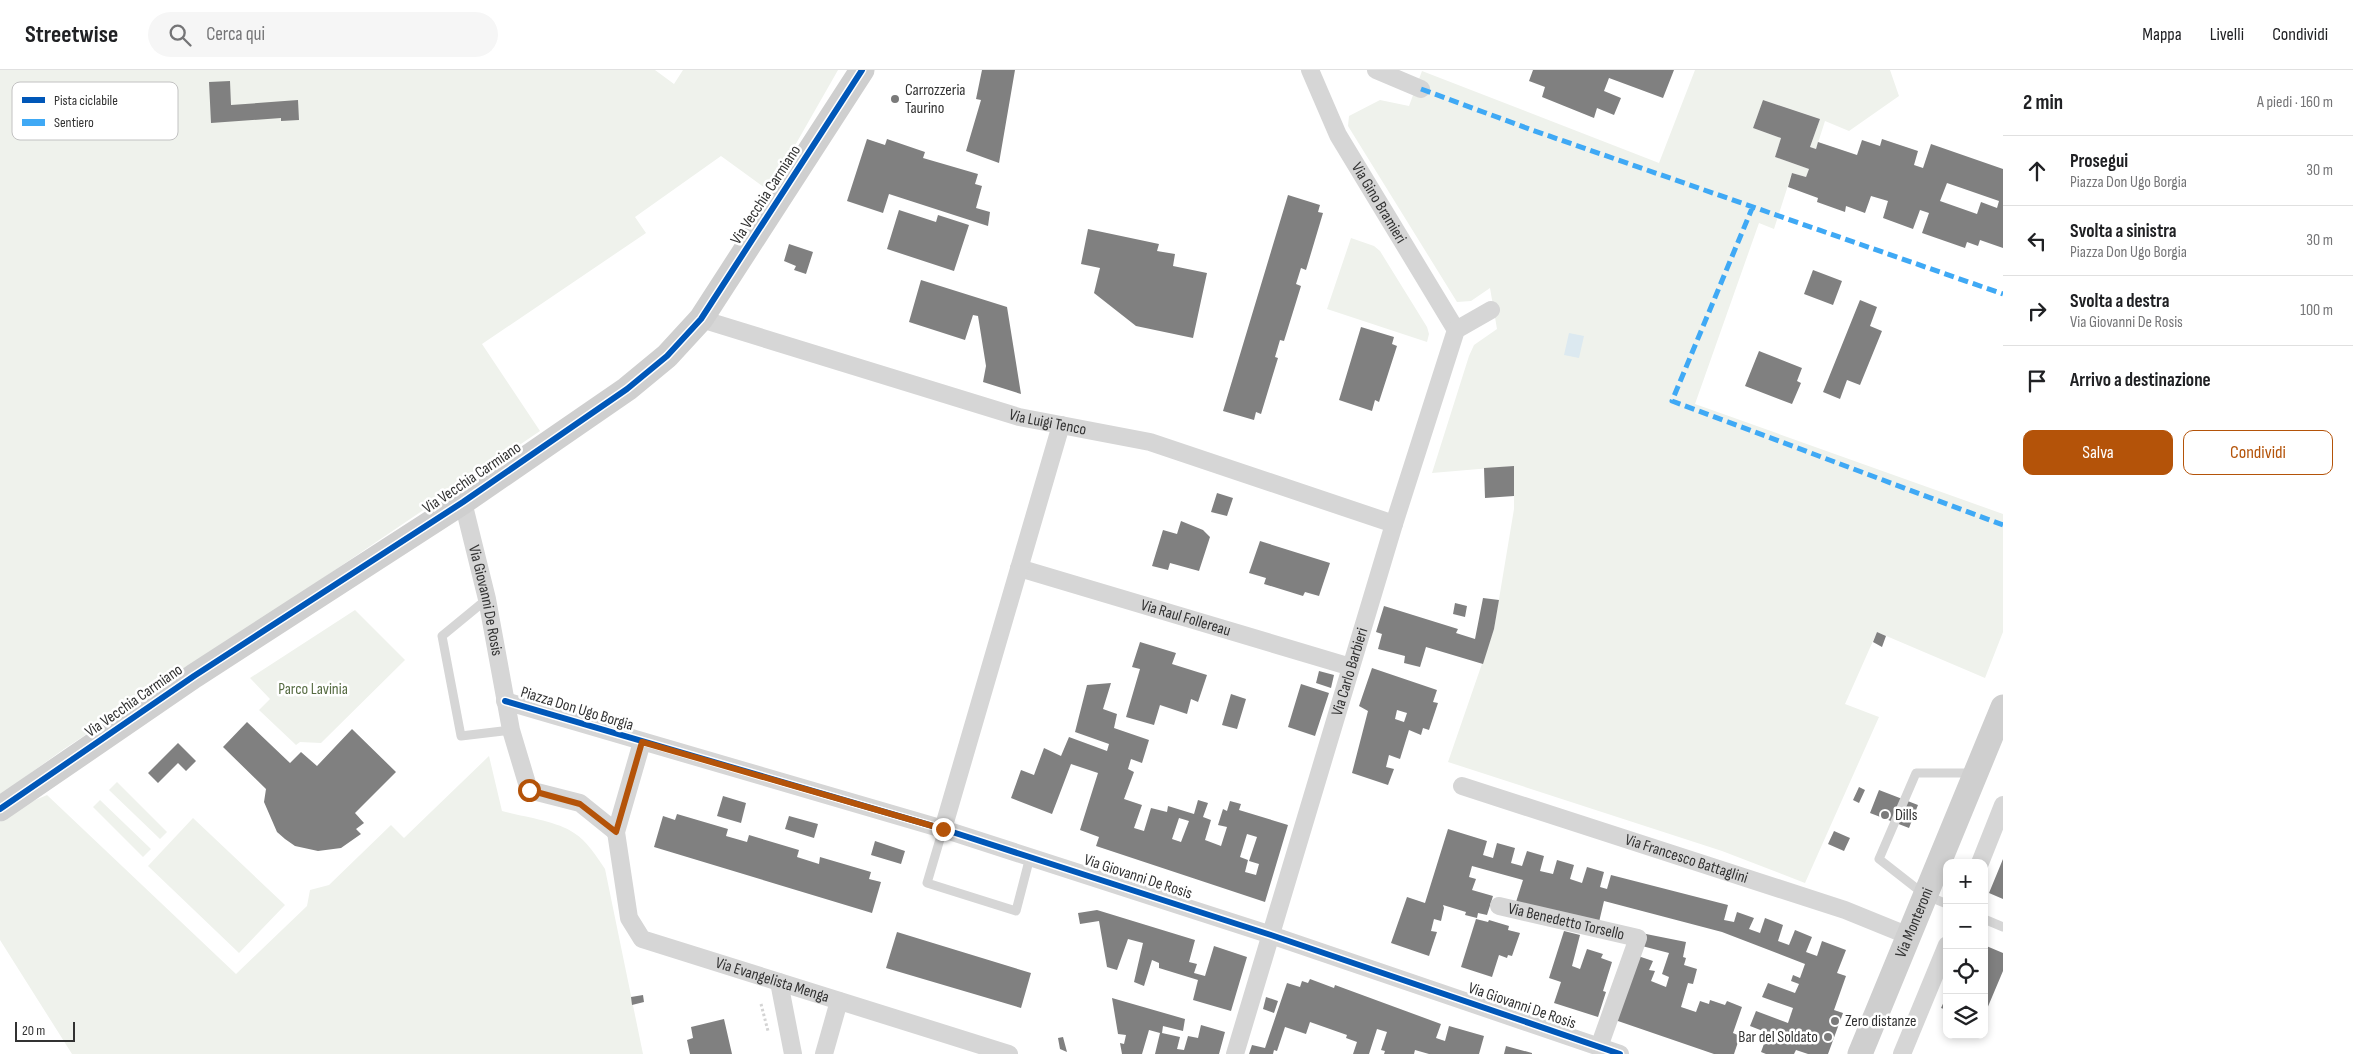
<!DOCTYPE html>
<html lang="it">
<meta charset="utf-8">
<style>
:root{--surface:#fff;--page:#f6f6f6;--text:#202124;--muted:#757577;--line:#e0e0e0;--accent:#b45309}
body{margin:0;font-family:"Sofia Sans Condensed",sans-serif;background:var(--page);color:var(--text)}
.controls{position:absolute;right:15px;bottom:15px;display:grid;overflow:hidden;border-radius:10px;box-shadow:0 2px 8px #0003}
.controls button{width:45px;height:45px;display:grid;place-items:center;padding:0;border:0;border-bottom:1px solid var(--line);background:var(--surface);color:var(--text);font:25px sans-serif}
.scale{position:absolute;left:15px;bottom:12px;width:60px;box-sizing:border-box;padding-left:5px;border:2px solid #323232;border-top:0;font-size:14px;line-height:18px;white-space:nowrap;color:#323232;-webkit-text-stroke:4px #fff;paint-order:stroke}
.stop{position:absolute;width:15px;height:15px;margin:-11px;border:4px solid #b45309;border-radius:50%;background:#fff}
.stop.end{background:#b45309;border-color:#fff;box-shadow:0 1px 5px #0008}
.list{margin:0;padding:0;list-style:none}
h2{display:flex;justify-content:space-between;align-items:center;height:65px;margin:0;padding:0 20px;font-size:21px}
h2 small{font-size:16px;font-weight:400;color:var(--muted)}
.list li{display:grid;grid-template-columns:32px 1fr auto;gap:15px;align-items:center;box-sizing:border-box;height:70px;padding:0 20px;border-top:1px solid var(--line)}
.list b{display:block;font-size:19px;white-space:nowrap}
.list p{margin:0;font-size:16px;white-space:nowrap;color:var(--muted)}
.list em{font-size:16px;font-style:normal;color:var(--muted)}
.actions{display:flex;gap:10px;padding:15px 20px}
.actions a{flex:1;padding:11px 0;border:1px solid var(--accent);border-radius:10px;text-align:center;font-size:18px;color:var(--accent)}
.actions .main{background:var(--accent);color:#fff}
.icon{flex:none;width:28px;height:28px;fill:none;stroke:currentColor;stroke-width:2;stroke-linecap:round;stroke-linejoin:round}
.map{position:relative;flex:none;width:2003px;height:984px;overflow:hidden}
header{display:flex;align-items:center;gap:30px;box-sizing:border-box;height:70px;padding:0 25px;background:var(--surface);border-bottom:1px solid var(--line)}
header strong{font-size:24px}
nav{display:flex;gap:28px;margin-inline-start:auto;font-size:18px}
.search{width:350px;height:45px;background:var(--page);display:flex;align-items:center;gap:12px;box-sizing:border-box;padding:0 18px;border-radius:28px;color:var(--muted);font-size:19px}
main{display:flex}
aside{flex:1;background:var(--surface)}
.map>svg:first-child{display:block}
.green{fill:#eff2ec}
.water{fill:#dce9f0}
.building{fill:#808080;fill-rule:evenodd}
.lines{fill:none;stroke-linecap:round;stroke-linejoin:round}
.path{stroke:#d4d4d4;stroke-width:3;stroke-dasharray:2.5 2.5;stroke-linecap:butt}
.lane{stroke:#d6d6d6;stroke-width:9}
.street{stroke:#d6d6d6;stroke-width:18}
.secondary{stroke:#cfcfcf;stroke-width:25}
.quiet{stroke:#3fa9f5;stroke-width:5;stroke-dasharray:10 5;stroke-linecap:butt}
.cycleway-casing{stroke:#fff;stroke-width:9}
.cycleway{stroke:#0057b8;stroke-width:6}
.route{stroke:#b45309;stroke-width:6}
.poi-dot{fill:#7a7a7a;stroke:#fff;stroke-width:2}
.labels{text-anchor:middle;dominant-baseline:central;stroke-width:5;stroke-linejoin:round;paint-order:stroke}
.poi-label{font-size:16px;fill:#323232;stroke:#fff;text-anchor:start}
.street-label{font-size:16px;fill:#323232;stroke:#fff}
.park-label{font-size:16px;fill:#566b42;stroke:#fff}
.key{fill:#fff;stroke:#c2c2c2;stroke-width:1}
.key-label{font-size:14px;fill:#323232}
</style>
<header>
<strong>Streetwise</strong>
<div class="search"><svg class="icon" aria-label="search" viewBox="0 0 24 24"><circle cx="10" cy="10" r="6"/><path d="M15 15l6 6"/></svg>Cerca qui</div>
<nav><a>Mappa</a><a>Livelli</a><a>Condividi</a></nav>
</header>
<main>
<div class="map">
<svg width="2003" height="984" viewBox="0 0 2003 984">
<rect width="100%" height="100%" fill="#fff"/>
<path class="green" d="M0,0H655L674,14L683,0H838L769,121L721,86L635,147L646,163L482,274L540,361L270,544L64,679L0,725Z
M1695,0H1890L1899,26L1849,61L1825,51L1816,79L1810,77L1820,49L1763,30L1753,58L1781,68L1775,87L1809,99L1806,107L1792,103L1774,159L1759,153L1695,334L2003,444V562L1985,608L1877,562L1845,634L1879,647L1805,813L1722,781L1448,692L1494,559L1514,439V396L1432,403L1469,286L1474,275L1497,259L1490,218L1471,231L1457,232L1348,56L1349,46L1380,30L1409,36L1422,1L1659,93Z
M1351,168L1374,176L1380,181L1427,257L1429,264L1427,272L1327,239Z
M355,540L405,590L321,673L300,672L296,675L259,640L270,629L250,608Z
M489,686L502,741C523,747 557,751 574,763C587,771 597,787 605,799L643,984H72L0,870V752L24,735L47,725L236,904L307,836L310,820L329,815L391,755L404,768Z
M117,712L167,762L160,769L109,720Z
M100,730L151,779L143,787L93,737Z
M193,748L285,835L239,883L148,796Z"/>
<path class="water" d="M1569,263L1584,266L1579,288L1564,285Z"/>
<path class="building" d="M982,0H1015L999,93L966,81L981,30L976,29Z
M1533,0H1674L1663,28L1609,8L1604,21L1621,28L1614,45L1597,38L1594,48L1542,27L1545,17L1529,11Z
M230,11L231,35L298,30L299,50L281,51V48L211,53L209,12Z
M1763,30L1820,49L1810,77L1816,79L1818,72L1857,85L1862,70L1880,76L1882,69L1918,81L1914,95L1923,98L1931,74L2003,99V178L1980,170L1978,176L1967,172L1965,178L1922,163L1929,143L1920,140L1913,159L1883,148L1888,131L1871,126L1865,143L1846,136L1845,142L1817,132L1818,128L1788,117L1792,103L1806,107L1809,99L1775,87L1781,68L1753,58ZM1947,113L1999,131L1997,138L1981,132L1977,144L1940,131Z
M867,69L885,75L887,69L925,82L923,88L978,104L975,114L982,116L976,138L990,142L988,156L889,124L883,143L847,131Z
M1288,125L1320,135L1318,142L1323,143L1306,200L1301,198L1296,214L1301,216L1284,271L1280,270L1275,287L1278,288L1261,344L1256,342L1254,350L1223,341Z
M899,140L936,152L938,145L969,155L954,201L887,179Z
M1088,159L1159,174L1157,181L1175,184L1173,196L1207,203L1193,268L1136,256L1094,223L1100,198L1081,194Z
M789,174L813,182L806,204L794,200L796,196L784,191Z
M1813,200L1842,211L1833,235L1804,224Z
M921,210L1007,237L1021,324L983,312L986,296L978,246L973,245L965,270L909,252Z
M1860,230L1877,237L1870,256L1882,261L1860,315L1847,310L1840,329L1823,322Z
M1361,257L1394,267L1392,274L1397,276L1379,332L1375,330L1372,341L1339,330Z
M1759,281L1802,298L1797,311L1801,313L1792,334L1745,316Z
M1514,396V426L1485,428L1484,398Z
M1217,423L1233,428L1227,446L1211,442Z
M1181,451L1203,460L1210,467L1199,501L1170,493L1168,500L1152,496L1163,460L1177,464Z
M1260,471L1330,493L1319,526L1305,522L1303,526L1264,514L1266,508L1249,503Z
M1483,528L1499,530L1494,559L1483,594L1426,577L1420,597L1404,593L1405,586L1378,579L1382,564L1376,562L1384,536L1458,559L1456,563L1475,569Z
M1455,533L1467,536L1465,547L1453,544Z
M1877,562L1886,566L1882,577L1873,572Z
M1140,572L1176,583L1172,594L1207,605L1198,632L1191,629L1187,644L1160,635L1154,655L1126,647L1140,599L1132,597Z
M1372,598L1437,620L1433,632L1438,633L1429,660L1423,658L1421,665L1409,660L1400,689L1389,685L1386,697L1394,699L1388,715L1352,703L1368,641L1359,636ZM1397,640L1407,643L1404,652L1395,649Z
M1319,601L1334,605L1331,618L1316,613Z
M1111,613L1103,639L1117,644L1114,658L1149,670L1142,693L1131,689L1128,699L1134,702L1124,729L1142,735L1134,758L1144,761L1151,738L1167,742L1168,736L1194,744L1198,730L1208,733L1203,747L1211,750L1205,770L1221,776L1227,757L1218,755L1223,739L1227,741L1230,731L1241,734L1239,740L1288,755L1265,832L1096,776L1099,767L1080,760L1098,703L1071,694L1052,744L1011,728L1021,700L1034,705L1044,678L1061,686L1069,667L1107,681L1109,674L1075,662L1087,615ZM1179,748L1189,751L1181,772L1172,769ZM1247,764L1257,767L1249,791L1259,794L1256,805L1245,802L1248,790L1240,787Z
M1301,614L1329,623L1315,666L1288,657Z
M1231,624L1246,629L1237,659L1222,655Z
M247,652L290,693L301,682L317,696L352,659L396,702L355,743L364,753L356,759L361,764L341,778L318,781L295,776L285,769L277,762L264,732L266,719L223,677Z
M178,673L196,691L186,701L178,693L158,713L148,703Z
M1859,717L1865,720L1859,733L1853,730Z
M1879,720L1918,735L1909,758L1870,743Z
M723,726L746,733L741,753L717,746Z
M677,744L728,759L726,766L747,772L749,765L799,780L797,787L819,794L820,787L871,802L869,809L881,812L872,843L654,777L663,746L675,750Z
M789,746L818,754L814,768L785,759Z
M1448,759L1487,771L1483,785L1493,788L1497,773L1515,778L1511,793L1522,796L1527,781L1544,786L1540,801L1553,804L1557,790L1574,795L1570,809L1582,813L1587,797L1604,802L1600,817L1607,819L1611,805L1728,835L1724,850L1734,852L1737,842L1754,848L1749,859L1760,863L1765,848L1783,855L1778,871L1789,875L1795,860L1812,867L1806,882L1817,886L1822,871L1846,880L1837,903L1846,906L1834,940L1843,943L1828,984H1808L1796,980L1794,984H1766L1761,982L1768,963L1750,956L1756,941L1788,953L1793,938L1762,927L1768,913L1795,923L1799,914L1791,911L1793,905L1800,908L1805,894L1722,862L1604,831L1599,852L1516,832L1523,810L1472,796L1469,807L1476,809L1472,820L1493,826L1487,845L1478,843L1477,848L1465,845L1466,842L1443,835L1444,838L1441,851L1434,849L1431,861L1437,862L1429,886L1391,873L1407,827L1425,833Z
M1834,761L1850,768L1844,781L1828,774Z
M875,771L905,781L901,794L871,785Z
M2003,789V829L1989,823Z
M1097,840L1195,870L1189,892L1197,894L1194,903L1205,906L1214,876L1247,887L1231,941L1193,930L1198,910L1159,898V893L1152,890L1144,916L1134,912L1143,873L1128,869L1117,900L1107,897L1099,851L1080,854L1078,843Z
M1476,849L1488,852L1489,850L1509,856L1508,860L1520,863L1512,886L1508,885L1507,888L1499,885L1492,907L1461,897Z
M1564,861L1580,865L1572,896L1580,899L1587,879L1603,884L1601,888L1612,892L1603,921L1606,922L1598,947L1554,933L1561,912L1549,908Z
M897,862L1031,903L1021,938L886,898Z
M1646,864L1686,872L1683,887L1686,888L1684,895L1697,899L1693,914L1688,913L1681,937L1696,942L1700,931L1709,934L1710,930L1725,935L1727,931L1742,937L1733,963L1740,966L1734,984H1714L1615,950L1638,886L1653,891L1649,900L1655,901L1651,911L1666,917L1669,907L1662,904L1669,883L1642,876Z
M1984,875L2003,883V901L1984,946Z
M1310,909L1334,918L1335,915L1441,954L1436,968L1445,971L1449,956L1484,966L1479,984H1429L1415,980L1414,984H1384L1385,981L1381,980L1387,962L1377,959L1369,984H1353L1357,972L1346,968L1347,965L1310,952L1306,964L1285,957L1277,981L1274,980L1273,984H1249L1252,975L1265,978L1287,913L1300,917L1302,911L1308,913Z
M643,925L644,932L632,935L631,927Z
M1947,925V940L1941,938Z
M1266,927L1278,931L1274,943L1263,939Z
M1112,928L1185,949L1183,961L1163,956L1162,963L1180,967L1177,979L1184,980L1188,966L1198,968L1201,955L1225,962L1219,984H1155L1160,963L1149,960L1142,984H1122L1120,973L1124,974L1126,965L1118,964Z
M724,949L732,984H690L687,970L693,968L691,957Z
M1063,967L1067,982L1060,979L1058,968Z
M1506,976L1532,983V984H1504Z"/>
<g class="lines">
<path class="path" d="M761,934L768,961"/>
<path class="lane" d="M487,529L442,566L461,666L511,660
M943,759L927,813L1016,841L1030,787
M1947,834L1925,825L1879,789L1916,703H1973
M1984,849L2003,857"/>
<g class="street">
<path id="s1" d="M1310,0L1338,65L1456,260"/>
<path d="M1376,0L1421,19"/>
<path id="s2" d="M701,249L1019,347L1150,372L1394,454"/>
<path id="s3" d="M463,432L487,529L511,660L529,720L580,733L616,762"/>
<path id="s4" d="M1019,498L1351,597"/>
<path d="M505,631L943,759L1271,865L1620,984"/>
<path id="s5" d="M642,672L616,762L629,848L642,869L1009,984"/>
<path id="s6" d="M1462,716L1845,840L1909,866"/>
<path d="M943,759L1061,355"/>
<path d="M1980,793L2003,735"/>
<path id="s7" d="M1499,836L1638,868L1599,977"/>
<path d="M779,912L793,984"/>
<path d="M824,984L839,931"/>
<path id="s8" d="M1235,984L1394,454L1456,260L1491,240"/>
<path d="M1902,984L1947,875"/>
</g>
<g class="secondary">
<path d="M0,739L194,606L463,432L627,319L667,286L701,249L862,0"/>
<path id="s9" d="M1860,984L2003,637"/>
</g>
<path class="quiet" d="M1421,19L1532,60L2003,224
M1753,136L1672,331L2003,455"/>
<defs>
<path id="cycleway" d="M505,631L943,759L1271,865L1620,984
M0,739L194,606L463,432L627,319L667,286L701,249L862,0"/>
</defs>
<use href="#cycleway" class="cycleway-casing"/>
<use href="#cycleway" class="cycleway"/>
</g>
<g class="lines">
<path class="route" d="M529,720L580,734L616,762L642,672L943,759"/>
</g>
<g class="poi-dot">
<circle cx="895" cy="29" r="5"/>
<circle cx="1885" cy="745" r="5"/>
<circle cx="1835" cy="951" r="5"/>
<circle cx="1828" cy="967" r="5"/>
</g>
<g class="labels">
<g class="poi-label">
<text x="905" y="20">Carrozzeria<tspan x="905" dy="18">Taurino</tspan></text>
<text x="1895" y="745">Dills</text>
<text x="1845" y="951">Zero distanze</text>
<text x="1818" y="967" text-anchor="end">Bar del Soldato</text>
</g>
<g class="street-label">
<text transform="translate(766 125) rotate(-57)">Via Vecchia Carmiano</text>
<text stroke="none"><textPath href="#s1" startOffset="150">Via Gino Bramieri</textPath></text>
<text stroke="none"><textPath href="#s2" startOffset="362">Via Luigi Tenco</textPath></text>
<text transform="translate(472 408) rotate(-34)">Via Vecchia Carmiano</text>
<text stroke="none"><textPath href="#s3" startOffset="101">Via Giovanni De Rosis</textPath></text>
<text stroke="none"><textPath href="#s4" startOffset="174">Via Raul Follereau</textPath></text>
<text stroke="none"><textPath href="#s8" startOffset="399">Via Carlo Barbieri</textPath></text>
<text transform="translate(134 631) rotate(-35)">Via Vecchia Carmiano</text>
<text transform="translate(577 639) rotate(17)">Piazza Don Ugo Borgia</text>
<text stroke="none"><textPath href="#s6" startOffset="236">Via Francesco Battaglini</textPath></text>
<text transform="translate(1138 807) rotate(18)">Via Giovanni De Rosis</text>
<text stroke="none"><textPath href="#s7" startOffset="69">Via Benedetto Torsello</textPath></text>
<text stroke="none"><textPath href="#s9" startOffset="142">Via Monteroni</textPath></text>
<text stroke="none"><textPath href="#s5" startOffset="342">Via Evangelista Menga</textPath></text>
<text transform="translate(1522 936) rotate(19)">Via Giovanni De Rosis</text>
</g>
<g class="park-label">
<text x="313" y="619">Parco Lavinia</text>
</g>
</g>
<rect x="12" y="12" width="166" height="58" rx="8" class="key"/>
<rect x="22" y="27" width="23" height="6" fill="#0057b8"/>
<rect x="22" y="49" width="23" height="7" fill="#3fa9f5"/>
<g class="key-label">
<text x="54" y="35">Pista ciclabile</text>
<text x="54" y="57">Sentiero</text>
</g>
</svg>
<div class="controls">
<button>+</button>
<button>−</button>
<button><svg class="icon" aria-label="locate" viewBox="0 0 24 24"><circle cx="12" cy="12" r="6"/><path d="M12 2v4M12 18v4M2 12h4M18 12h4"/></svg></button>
<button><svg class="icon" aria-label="layers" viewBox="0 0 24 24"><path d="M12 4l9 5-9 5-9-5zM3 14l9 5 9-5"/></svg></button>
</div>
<div class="scale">20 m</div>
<div class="stop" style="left:529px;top:720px"></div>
<div class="stop end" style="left:943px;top:759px"></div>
</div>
<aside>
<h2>2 min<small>A piedi · 160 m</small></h2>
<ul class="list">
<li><svg class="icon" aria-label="ahead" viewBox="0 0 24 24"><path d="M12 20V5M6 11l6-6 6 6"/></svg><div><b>Prosegui</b><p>Piazza Don Ugo Borgia</p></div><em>30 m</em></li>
<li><svg class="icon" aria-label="left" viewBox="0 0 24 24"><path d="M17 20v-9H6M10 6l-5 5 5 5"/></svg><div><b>Svolta a sinistra</b><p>Piazza Don Ugo Borgia</p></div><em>30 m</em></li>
<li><svg class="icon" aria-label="right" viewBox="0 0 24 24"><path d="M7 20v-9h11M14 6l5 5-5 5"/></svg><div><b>Svolta a destra</b><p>Via Giovanni De Rosis</p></div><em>100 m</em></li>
<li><svg class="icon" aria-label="arrive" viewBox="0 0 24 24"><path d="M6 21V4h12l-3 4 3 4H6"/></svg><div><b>Arrivo a destinazione</b></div></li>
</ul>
<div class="actions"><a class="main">Salva</a><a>Condividi</a></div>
</aside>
</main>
